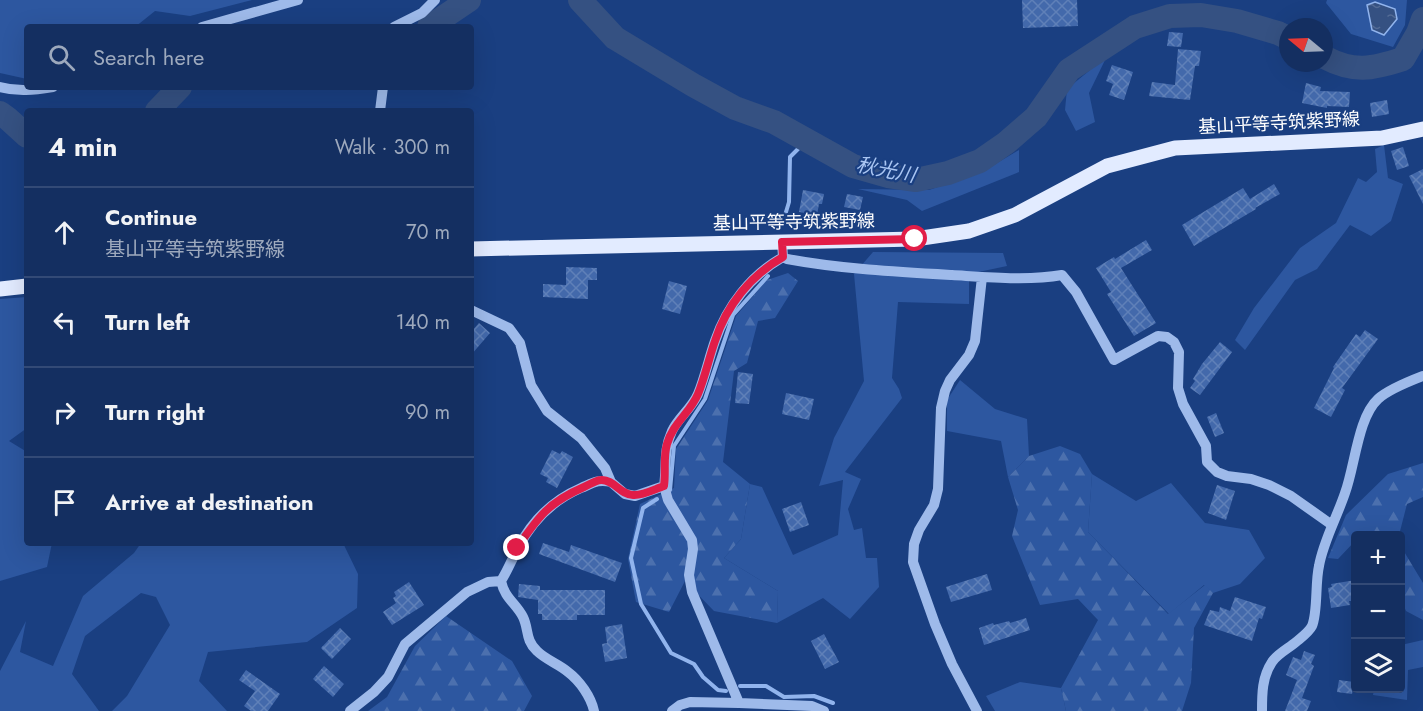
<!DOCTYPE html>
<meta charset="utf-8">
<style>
:root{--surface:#142f61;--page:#1d3767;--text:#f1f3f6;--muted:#9da9bd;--line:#334a76}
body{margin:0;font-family:Jost,"Noto Sans JP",sans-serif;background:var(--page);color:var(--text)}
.controls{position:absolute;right:18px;bottom:18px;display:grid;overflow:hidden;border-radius:6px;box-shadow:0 6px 24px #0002}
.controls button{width:54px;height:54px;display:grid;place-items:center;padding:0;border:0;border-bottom:2px solid var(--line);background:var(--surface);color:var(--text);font:30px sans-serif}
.compass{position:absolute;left:1279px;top:18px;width:54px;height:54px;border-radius:50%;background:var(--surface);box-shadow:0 6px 24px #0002;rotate:289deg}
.stop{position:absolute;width:18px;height:18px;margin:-14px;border:4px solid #e11d48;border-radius:50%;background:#fff}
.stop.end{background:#e11d48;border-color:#fff;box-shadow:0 2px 6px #0008}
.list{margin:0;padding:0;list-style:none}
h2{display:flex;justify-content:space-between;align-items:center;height:78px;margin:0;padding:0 24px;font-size:26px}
h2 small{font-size:20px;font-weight:400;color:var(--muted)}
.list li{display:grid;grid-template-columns:39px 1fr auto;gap:18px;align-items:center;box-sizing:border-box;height:90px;padding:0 24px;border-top:2px solid var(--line)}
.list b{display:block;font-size:22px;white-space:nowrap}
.list p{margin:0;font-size:20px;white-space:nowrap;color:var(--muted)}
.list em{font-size:20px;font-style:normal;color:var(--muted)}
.icon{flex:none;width:33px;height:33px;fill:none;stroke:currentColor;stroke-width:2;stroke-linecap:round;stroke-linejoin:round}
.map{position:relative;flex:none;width:1423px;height:711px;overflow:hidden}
.search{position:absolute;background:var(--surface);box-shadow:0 6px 24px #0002;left:24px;top:24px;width:450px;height:66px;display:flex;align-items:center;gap:15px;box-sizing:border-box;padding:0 21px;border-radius:6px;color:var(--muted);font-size:22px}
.panel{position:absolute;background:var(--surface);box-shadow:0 6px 24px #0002;left:24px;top:108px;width:450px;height:438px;border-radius:6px}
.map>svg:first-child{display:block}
.green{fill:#2d57a0}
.forest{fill:url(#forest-firs)}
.water{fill:url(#water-ripples);stroke:#91b4ed;stroke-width:1.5}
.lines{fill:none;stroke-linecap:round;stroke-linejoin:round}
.stream{stroke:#91b4ed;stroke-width:4}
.river{stroke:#355182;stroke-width:24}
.building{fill:url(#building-cross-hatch)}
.minor{stroke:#9ebaea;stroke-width:10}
.major{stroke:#e2ebff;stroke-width:15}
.route{stroke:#e11d48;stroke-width:8}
.labels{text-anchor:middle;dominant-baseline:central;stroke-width:4.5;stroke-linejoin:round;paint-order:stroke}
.street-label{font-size:18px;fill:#fff;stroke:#1a3f81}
.water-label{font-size:20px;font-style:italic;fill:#a9c5f2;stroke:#1a3f81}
</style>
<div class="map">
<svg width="1423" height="711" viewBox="0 0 1423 711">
<defs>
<pattern id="forest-firs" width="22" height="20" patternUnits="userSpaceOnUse" patternTransform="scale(1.5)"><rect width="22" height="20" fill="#2d57a0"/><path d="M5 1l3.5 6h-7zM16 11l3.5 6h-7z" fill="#4c70ae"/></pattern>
<pattern id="water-ripples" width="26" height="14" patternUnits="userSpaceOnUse" patternTransform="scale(1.5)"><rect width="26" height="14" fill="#355182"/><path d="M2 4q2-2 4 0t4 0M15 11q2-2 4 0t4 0" fill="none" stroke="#536b95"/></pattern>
<pattern id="building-cross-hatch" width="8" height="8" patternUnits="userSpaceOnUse" patternTransform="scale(1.5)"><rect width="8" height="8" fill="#4369ab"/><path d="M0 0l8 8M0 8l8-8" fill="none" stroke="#5f80b8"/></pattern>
</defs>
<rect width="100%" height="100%" fill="#1a3f81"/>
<path class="green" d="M0,0H252L190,16L155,11L135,27H27V79L0,73Z
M1327,0H1407L1405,25L1393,47L1351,34L1326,3Z
M1107,56L1089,93L1095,122L1076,131L1065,110L1067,89Z
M1384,145L1388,178L1403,184L1391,221L1371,236L1350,225L1317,269L1295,280L1245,350L1235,340L1254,308L1300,248L1336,223L1358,178L1366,182L1377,172L1375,149Z
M1019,150V172L922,211L907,200L858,189L929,190L982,172Z
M873,252L1003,253L1007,266L969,274V304L898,302L892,378L899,389L902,398L845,472L861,479L848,509L854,530L862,528L866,558H877L879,587L850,619L823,598L777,623L778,591L724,558L741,539L750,484L762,487L793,555L838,535L843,480L819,486L834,438L864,381L854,274Z
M27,297V428L9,441L27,452V543H52L47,567L0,581V299Z
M960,380L995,409L1027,419L1029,456L1008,477L1001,441L947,431V400Z
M1092,474L1136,501L1171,483L1205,523L1249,530L1265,558L1240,584L1213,593L1204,585L1169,614L1088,532Z
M141,543H343L358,574L357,608L307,642L208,652L199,681L227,711H112L127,696L170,625L156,597L141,593L85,636L72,674L99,711H0V671L26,621L20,652L53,666L83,596L134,553Z
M1423,640V667L1408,670L1407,700L1373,695L1374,689L1400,688L1401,645Z
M1020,682L1061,688L1066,711H995L986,696Z"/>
<path class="forest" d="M788,273L798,281L775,318L758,321L747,363L734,371L723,462L750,484L741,539L724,558L778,591L777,623L714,611L685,581L669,612L636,602L628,559L640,504L674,488L676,449L708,400L736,316L767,280Z
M1060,446L1080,454L1092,474L1088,532L1168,614L1205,585L1213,593L1194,628L1191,683L1182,711H1066L1061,688L1098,620L1078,599L1040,605L1012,536L1018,510L1008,477L1029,456Z
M1423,463V497L1407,504L1399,535L1356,536L1355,541L1338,559L1328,558L1346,515L1388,474Z
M1400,545L1423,583V620L1406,611L1401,599Z
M446,616L512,661L532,696L524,711H368L387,697L415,646Z"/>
<path class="water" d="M1375,2L1395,9L1397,19L1384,35L1372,30L1367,5Z"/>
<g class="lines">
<path class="stream" d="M783,222L789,202L790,157L807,140
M670,490L674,446L705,399L733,315L768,276
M657,499L643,508L631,558L641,604L671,653L694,664L703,677L718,690L726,691
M740,686H766L784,697L814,696L833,703"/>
<path class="river" d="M580,0L615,38L693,85L735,108L774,122L853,166L888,176L916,180L948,173L980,161L1006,143L1036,117L1069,70L1135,27L1170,16L1201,15L1237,21L1278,33L1288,38
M429,27L469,0
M1324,57C1354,73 1372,69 1403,59L1418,33L1423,19
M157,111L180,87
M0,113L7,118L27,136"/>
</g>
<path class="building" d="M1022,0H1077L1078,26L1023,28Z
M1169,32L1183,33L1181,47L1167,46Z
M1178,49L1201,51L1199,66H1195L1190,100L1149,96L1152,82L1175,85Z
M1112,65L1133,72L1124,100L1109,95L1113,84L1106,81Z
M1306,83L1321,87L1320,91L1350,92L1349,107L1327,106V108L1302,103Z
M1387,100L1389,114L1372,117L1370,103Z
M1403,147L1409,166L1397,170L1391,151Z
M1423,169V204L1409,176Z
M1274,184L1280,194L1255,208L1256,209L1194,246L1182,225L1243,188L1250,199Z
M803,190L824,194L822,204H819L817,215L799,212Z
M847,194L863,197L860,210L844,207Z
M1146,240L1152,250L1121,268L1156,323L1134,336L1107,294L1111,292L1096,268L1114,257L1115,259Z
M566,267L597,268V280H588V299L543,297V284L566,285Z
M669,281L687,286L680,314L662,309Z
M479,323L490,333L471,355V332Z
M1365,330L1378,339L1342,388L1345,390L1331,417L1314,408L1334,368L1333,367L1356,334L1360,337Z
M1220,342L1232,352L1200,395L1190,388L1195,381L1193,379L1202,364Z
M738,372L753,374L749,404L735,403Z
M786,393L814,399L809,420L782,414Z
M1216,413L1224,433L1215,437L1207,417Z
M552,450L560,454L562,451L573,457L557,488L546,482L548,478L540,474Z
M1217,485L1235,491L1226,520L1208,513Z
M801,502L809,525L790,532L782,509Z
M543,543L569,552L571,545L622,563L615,582L539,554Z
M987,574L992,590L951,602L946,587Z
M1356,580V601H1349L1350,605L1331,608L1328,588L1332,587L1331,584Z
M409,582L424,605L392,625L383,612L396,603L393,598L396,596L394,592Z
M519,584L540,586V590H605V615H577V620H542V614H538V600L518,597Z
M1235,597L1266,607L1262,619L1259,618L1252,641L1204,625L1210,610L1219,612L1220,607L1230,611Z
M1026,618L1030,630L984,645L979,628L993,623L994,625L1009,621L1010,623Z
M622,624L627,658L605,662L602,644L607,643L605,627Z
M340,628L351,639L332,659L321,648Z
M824,634L839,662L825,669L811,641Z
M1304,651L1315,655L1311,664L1314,666L1302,698L1311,701L1307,711H1285L1297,680L1286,675L1293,657L1301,660Z
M324,666L344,684L333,697L313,679Z
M246,670L280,694L268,711H251L244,706L255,691L239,680Z
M1339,680L1354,682L1352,694L1337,692Z"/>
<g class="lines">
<path class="minor" d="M202,27L298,0
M394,27L422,13L435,0
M0,87C18,92 34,90 53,87
M380,111L383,87
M782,242L783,257L787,259C841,269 897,272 952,275C986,277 1028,281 1062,275L1076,292L1114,360L1158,336L1167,337L1174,342L1179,352L1178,388L1183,404L1206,446L1207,462L1217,472L1227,476L1251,479L1269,485L1291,496L1332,525
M471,310L509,328L520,343L531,385L547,411L581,438L605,468L611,482L625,494L635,496L664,486C667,466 663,451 672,431C678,418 692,408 698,394C705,377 709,358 715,341C727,306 751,275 783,257
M664,486L668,500L692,540L693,549L689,575L692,592L739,703
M501,581C505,599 516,603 523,617C529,629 525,640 537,651C546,660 559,664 568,672C580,681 591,697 594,711
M350,711L374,692L388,677L405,644L467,592L488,582L501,581C508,570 512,559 518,548C532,521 553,500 581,488C593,483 598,479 611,482
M672,711L680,705L690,702L739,703L812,706L824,711
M977,711L952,664L935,624L913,562L914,544L919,530L934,505L938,489L941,408L945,391L950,380L969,355L975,341L982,277
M1262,711C1262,694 1262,677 1272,662C1277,654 1289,648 1296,642C1302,637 1309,632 1312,626C1318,612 1315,583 1319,566C1323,542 1337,517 1345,493C1355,466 1358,417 1378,399C1388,390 1410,381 1423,376"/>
<path class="major" d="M471,249L915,239L969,231L1015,215L1107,166L1175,148L1382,138L1423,129
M0,289L27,286"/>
</g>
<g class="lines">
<path class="route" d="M517,548C538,517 549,502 584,487C589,485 596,480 601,480C614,479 620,495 633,495C642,496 655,489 664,486C666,472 663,457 667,444C673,423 690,413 698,394C705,377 709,358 715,341C726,306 751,275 783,257L782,242L915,239"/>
</g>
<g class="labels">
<g class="street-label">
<text transform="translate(1279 123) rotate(-3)">基山平等寺筑紫野線</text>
<text transform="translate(794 222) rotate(-1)">基山平等寺筑紫野線</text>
</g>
<g class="water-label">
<text transform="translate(886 170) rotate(11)">秋光川</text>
</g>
</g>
</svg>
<div class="controls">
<button>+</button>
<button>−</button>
<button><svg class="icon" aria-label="layers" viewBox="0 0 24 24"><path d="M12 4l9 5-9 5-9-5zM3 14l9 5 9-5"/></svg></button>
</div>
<svg class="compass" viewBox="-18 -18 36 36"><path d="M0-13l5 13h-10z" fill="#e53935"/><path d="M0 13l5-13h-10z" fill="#9da9bd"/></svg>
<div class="stop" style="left:915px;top:239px"></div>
<div class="stop end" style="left:517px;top:548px"></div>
<div class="search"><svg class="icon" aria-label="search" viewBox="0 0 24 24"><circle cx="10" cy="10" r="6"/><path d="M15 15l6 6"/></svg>Search here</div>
<section class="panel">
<h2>4 min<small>Walk · 300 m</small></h2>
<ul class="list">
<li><svg class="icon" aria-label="ahead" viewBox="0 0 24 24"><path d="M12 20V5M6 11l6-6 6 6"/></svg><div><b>Continue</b><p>基山平等寺筑紫野線</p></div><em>70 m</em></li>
<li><svg class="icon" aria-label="left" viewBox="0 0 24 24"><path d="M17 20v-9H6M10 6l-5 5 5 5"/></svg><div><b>Turn left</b></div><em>140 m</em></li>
<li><svg class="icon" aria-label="right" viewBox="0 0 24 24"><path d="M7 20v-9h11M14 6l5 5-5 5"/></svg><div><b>Turn right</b></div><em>90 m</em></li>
<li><svg class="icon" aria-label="arrive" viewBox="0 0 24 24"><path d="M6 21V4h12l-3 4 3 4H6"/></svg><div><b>Arrive at destination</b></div></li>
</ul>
</section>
</div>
